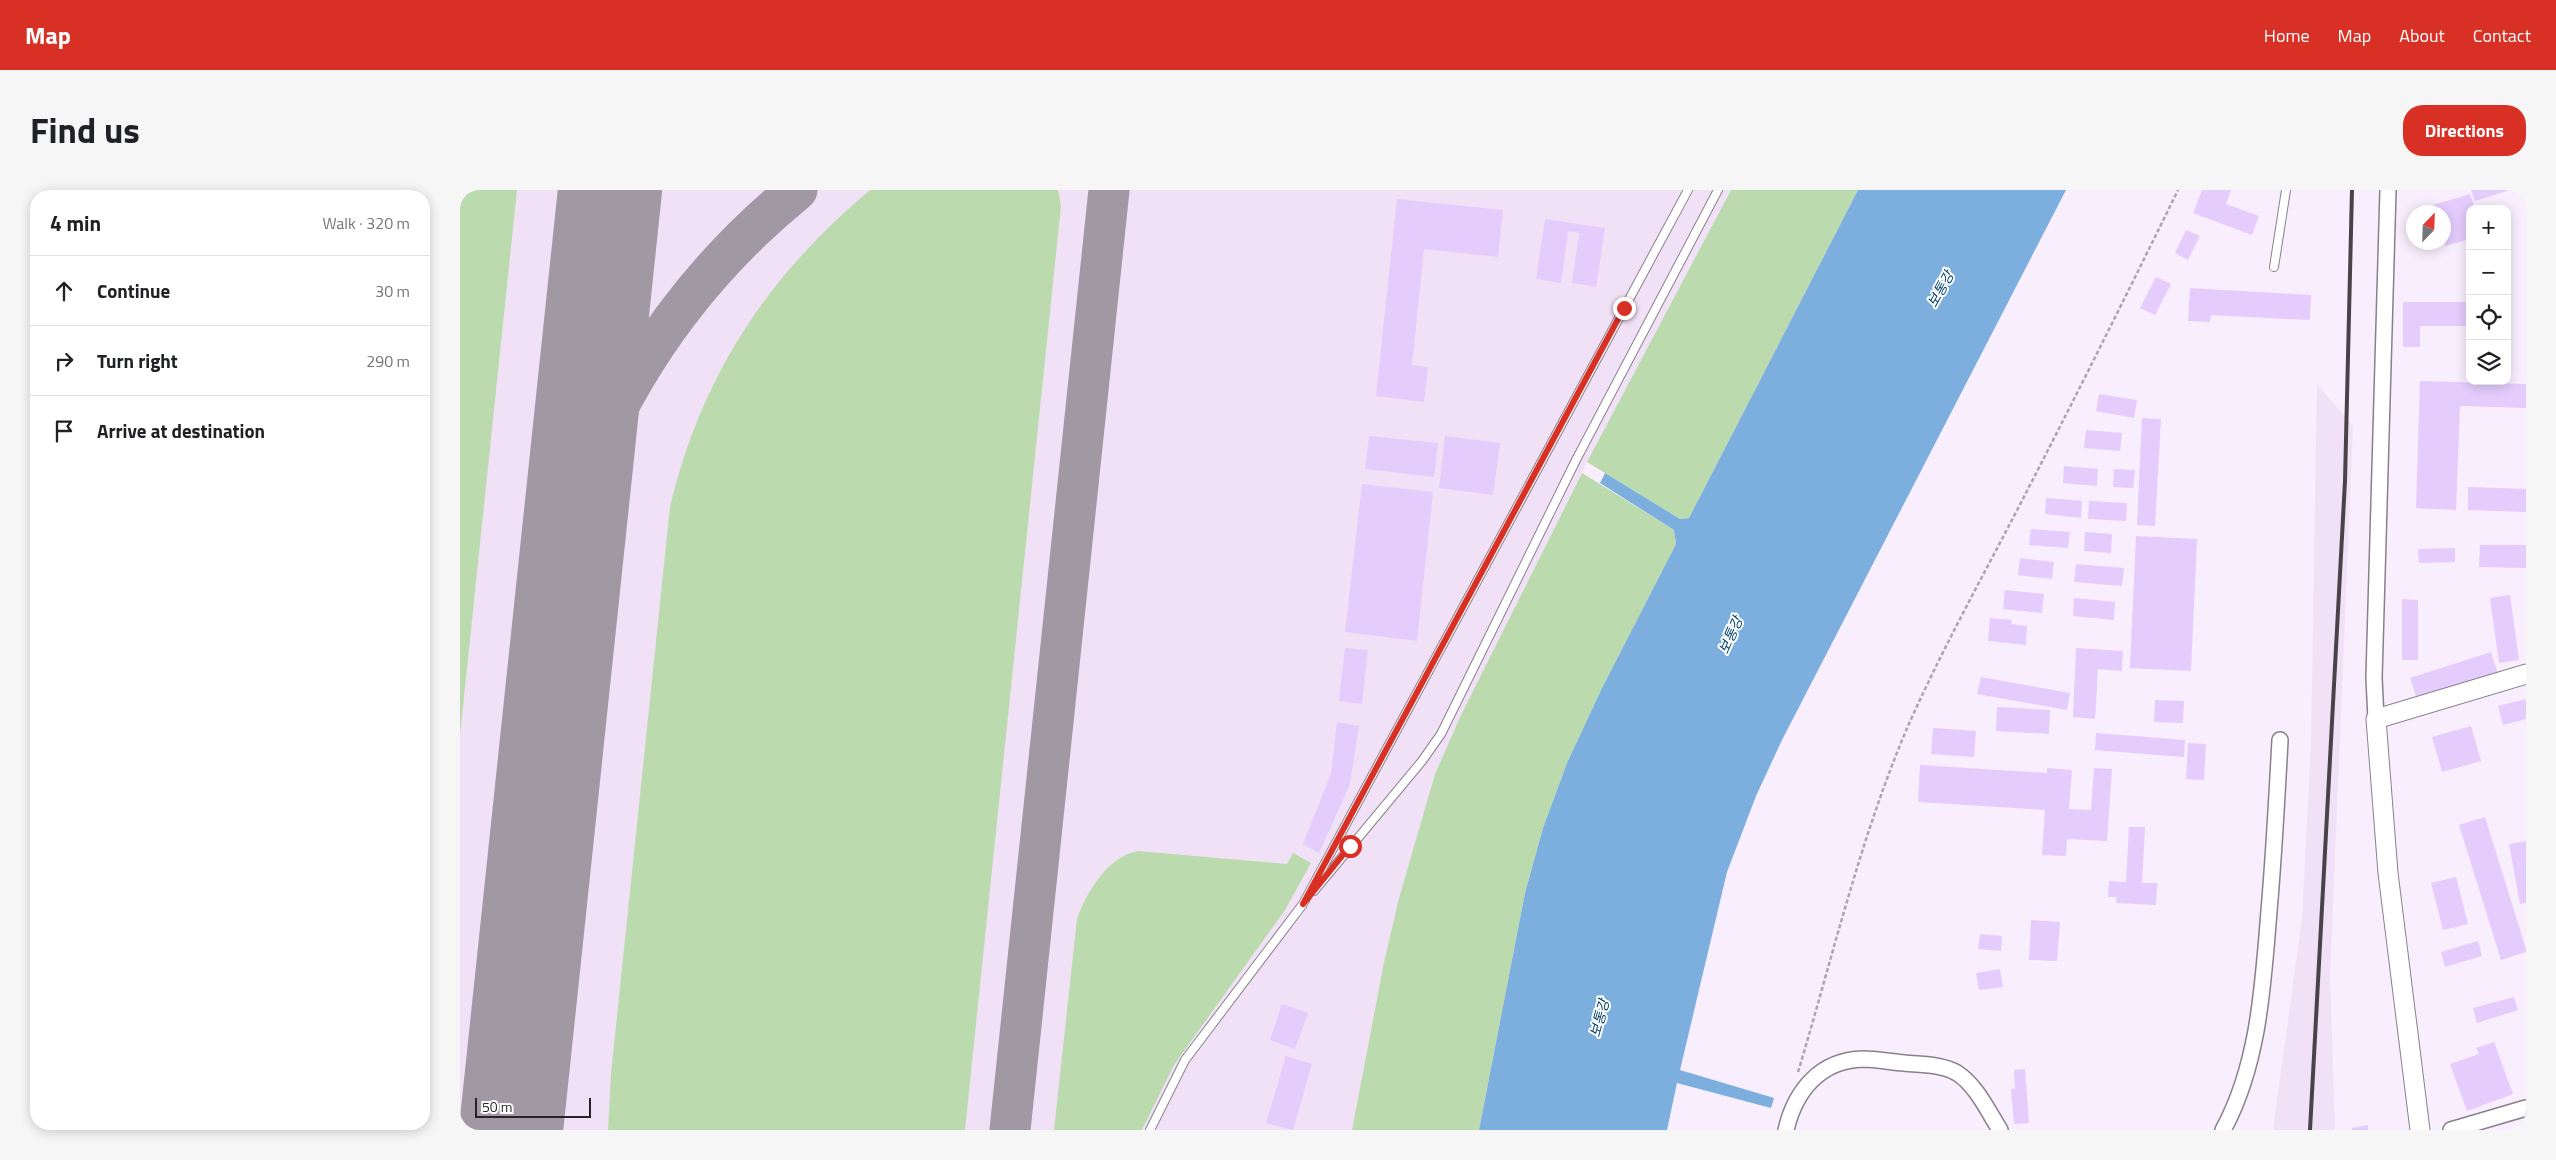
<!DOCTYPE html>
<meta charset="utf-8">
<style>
:root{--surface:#fff;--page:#f6f6f6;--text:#202124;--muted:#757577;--line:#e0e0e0;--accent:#d93025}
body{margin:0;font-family:"Titillium Web","Noto Sans KR",sans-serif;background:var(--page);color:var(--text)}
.controls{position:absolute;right:15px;top:15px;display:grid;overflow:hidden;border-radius:10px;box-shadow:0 2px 12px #0003}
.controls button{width:45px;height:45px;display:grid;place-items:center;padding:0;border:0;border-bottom:1px solid var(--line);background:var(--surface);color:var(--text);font:25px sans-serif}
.compass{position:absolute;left:1946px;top:15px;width:45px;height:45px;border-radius:50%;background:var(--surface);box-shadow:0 2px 12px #0003;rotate:23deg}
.scale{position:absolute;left:15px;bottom:12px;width:116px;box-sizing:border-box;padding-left:5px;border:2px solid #262227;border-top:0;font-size:14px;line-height:18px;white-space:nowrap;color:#262227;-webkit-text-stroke:4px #fff;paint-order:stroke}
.stop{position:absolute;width:15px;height:15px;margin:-11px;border:4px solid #d93025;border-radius:50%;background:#fff}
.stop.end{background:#d93025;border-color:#fff;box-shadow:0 1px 5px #0008}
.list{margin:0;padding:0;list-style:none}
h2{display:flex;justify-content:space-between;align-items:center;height:65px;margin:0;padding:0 20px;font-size:21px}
h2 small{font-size:16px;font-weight:400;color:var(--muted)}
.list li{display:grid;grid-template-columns:32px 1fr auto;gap:15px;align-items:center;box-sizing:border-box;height:70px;padding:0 20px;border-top:1px solid var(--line)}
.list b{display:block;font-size:19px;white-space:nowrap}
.list em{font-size:16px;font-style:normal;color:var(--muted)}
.icon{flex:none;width:28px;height:28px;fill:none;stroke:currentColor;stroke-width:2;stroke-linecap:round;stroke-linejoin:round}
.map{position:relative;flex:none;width:2066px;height:940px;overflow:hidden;border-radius:20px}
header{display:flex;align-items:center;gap:30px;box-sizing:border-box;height:70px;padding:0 25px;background:var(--accent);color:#fff}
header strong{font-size:24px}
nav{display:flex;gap:28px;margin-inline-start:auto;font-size:18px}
.intro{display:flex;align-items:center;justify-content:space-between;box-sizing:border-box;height:120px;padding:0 30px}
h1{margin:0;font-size:35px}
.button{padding:12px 22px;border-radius:20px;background:var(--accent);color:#fff;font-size:18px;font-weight:700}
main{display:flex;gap:30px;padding:0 30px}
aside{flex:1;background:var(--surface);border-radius:20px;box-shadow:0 2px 12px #0003}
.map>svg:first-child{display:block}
.built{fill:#f1e1f6}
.green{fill:#bbdaae}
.water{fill:#7cafde}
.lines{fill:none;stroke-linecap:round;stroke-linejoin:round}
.taxiway{stroke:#a098a3;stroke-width:41}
.runway{stroke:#a098a3;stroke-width:104}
.building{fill:#e4ccfd}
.service-casing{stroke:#89808c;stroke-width:10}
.minor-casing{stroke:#89808c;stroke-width:18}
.tertiary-casing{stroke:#89808c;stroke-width:21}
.path{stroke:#aca3af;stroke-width:2.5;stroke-dasharray:4 2.5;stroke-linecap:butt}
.service{stroke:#fff;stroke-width:8}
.minor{stroke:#fff;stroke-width:15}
.tertiary{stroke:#fff;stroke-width:19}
.rail{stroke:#484349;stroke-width:4}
.route{stroke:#d93025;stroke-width:6}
.labels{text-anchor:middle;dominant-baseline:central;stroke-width:4;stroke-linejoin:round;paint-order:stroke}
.water-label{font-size:14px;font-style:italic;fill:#04416d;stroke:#fff}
</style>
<header>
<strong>Map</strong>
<nav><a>Home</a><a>Map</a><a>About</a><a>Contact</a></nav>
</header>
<div class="intro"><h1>Find us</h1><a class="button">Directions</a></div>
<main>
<aside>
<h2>4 min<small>Walk · 320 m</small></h2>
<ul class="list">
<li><svg class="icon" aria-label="ahead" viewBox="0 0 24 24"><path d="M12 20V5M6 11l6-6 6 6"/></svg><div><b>Continue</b></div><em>30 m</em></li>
<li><svg class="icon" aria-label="right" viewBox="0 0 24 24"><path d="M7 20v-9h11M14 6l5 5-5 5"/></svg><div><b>Turn right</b></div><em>290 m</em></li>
<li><svg class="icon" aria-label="arrive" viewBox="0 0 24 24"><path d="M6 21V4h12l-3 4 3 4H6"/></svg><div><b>Arrive at destination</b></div></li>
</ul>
</aside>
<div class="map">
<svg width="2066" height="940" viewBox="0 0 2066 940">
<rect width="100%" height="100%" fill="#f9eefd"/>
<path class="built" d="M0,0H1271L1127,272L1001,525L975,584L939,708L924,772L892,940H0Z
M1857,194L1893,236L1870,785L1875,940H1813L1842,728L1851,554Z"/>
<path class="green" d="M0,0H57L0,545Z
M410,0H598L601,16L505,940H148L151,884L210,317C241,187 307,86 410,0Z
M1271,0H1398L1229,328L1220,329L1127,272Z
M1122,283L1214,340L1216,354L1142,498L1107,573L1083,638L1065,703L1019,940H892L924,772L939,708L975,584L1001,525Z
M678,661L827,674L833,663L851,673L825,720L714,875L682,940H594L617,729C626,703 648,666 678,661Z"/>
<path class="water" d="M1398,0H1606L1322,550L1296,606L1267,682L1220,880L1314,908L1311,918L1217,893L1207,940H1019L1065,703L1083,638L1107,573L1142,498L1216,354L1214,340L1140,293L1145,283L1220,329L1229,328Z"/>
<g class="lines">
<path class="taxiway" d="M117,310C162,186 235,83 337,0
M57,882L70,940
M550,940L649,0"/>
<path class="runway" d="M51,940L150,0"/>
</g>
<path class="building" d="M1742,0H1771L1766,14L1799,26L1792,45L1733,23Z
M2011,0H2050L2015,11Z
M2010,4L2015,19H2010V49L1985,56L1984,22H1975L1973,15Z
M937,9L1043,20L1038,67L964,59L952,175L968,177L964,212L916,206Z
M1085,29L1145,38L1136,97L1112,93L1119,43L1108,41L1101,93L1076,89Z
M1726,40L1740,46L1728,70L1715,63Z
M1696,87L1711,94L1695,125L1680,118Z
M1730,98L1851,105L1850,130L1751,125L1750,132L1728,131Z
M1943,112H2010V136H1960V157H1943Z
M1960,191L2066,194V218L2000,216L1996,320L1956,318Z
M1639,204L1677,210L1674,228L1636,221Z
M1682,228L1701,229L1695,336L1677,335Z
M1626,240L1662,243L1660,261L1624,258Z
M909,246L978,253L974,287L905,279Z
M985,246L1040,253L1033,305L979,298Z
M1604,276L1638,279L1637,296L1603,293Z
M1654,279L1675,280L1673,298L1653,297Z
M902,294L973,302L957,451L885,442Z
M2008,297L2066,299V322L2008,320Z
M1586,308L1622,311L1621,328L1585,324Z
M1629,311L1667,313L1666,331L1628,329Z
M1571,339L1610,342L1608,358L1569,355Z
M1625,342L1652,344L1651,363L1624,361Z
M1676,346L1737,349L1731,481L1670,478Z
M2020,355H2066V378L2019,377Z
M1995,358V372L1959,373L1958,359Z
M1560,368L1594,372L1592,389L1558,385Z
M1616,374L1664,378L1662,396L1614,392Z
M1545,400L1584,404L1582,423L1543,419Z
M2050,405L2059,470L2039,473L2030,408Z
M1614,408L1655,412L1654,430L1613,426Z
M1942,409L1958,410V470H1942Z
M1530,428L1552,430L1551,434L1567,436L1566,455L1528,451Z
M885,458L908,460L902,514L879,511Z
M1616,458L1663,461L1662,481L1638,479L1635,529L1613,527Z
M2031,462L2038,484L1957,509L1950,488Z
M1521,487L1610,503L1607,520L1517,504Z
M2066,509V529L2043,535L2038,516Z
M1695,510L1724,511L1723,533L1694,532Z
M1537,517L1590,520L1589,544L1536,541Z
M877,532L899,536L890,594L859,663L843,654L871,584Z
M2011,536L2021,571L1982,582L1972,547Z
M1473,538L1516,541L1514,567L1471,564Z
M1636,543L1725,550L1724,567L1635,560Z
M1728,553L1746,554L1744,590L1726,589Z
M1460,575L1587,583V578L1612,580L1609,619L1631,620L1634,578L1652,579L1647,651L1607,649L1606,666L1582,665L1585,620L1458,612Z
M2025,627L2066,759V762L2041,770L1999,635Z
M1669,637H1685L1682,693H1697L1696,715L1656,713L1657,707H1648L1649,691L1666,692Z
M2066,651V713L2060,714L2049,654Z
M1996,687L2008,734L1983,740L1971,693Z
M1571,730L1600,732L1597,771L1569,770Z
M1520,744L1542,746L1541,761L1518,759Z
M2018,751L2022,766L1985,777L1981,762Z
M1540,779L1543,797L1519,800L1516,783Z
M2054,807L2058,820L2017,833L2013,818Z
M822,814L848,823L835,859L810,850Z
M2034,852L2053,904L2007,921L1990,874L2019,864L2016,858Z
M826,866L852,874L833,940L806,933Z
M1565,879L1569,933L1554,934L1551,899H1555L1554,880Z
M1908,935V940H1892V938Z"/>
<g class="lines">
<defs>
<path id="service" d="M1814,77L1826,0
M854,701L962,571L981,544L1116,270L1258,0
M690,940L725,870L843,714L1228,0"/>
<path id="minor" d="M1916,529L1914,488L1928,0
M1326,940C1335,901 1360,870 1403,869C1416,869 1431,872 1444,873C1461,875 1482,874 1497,883C1516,895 1528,921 1540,940
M1763,940C1799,874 1803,795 1809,721C1814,664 1817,607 1820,550
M1991,940L2066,918"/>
<path id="tertiary" d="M1960,940L1928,683L1916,529L2066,484"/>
</defs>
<use href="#service" class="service-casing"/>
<use href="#minor" class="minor-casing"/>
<use href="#tertiary" class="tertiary-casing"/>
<path class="path" d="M1338,882C1373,766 1400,648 1448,536C1484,455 1528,377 1568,299C1619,200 1669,100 1718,0"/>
<use href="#service" class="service"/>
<use href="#minor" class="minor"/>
<use href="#tertiary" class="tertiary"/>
<path class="rail" d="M1850,940L1885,291L1892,0"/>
</g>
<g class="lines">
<path class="route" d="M890,656L843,714L1164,118"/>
</g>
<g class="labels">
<g class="water-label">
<text transform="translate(1480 99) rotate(-61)">보통강</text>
<text transform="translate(1270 445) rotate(-66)">보통강</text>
<text transform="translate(1139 828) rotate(-75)">보통강</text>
</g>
</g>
</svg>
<div class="controls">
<button>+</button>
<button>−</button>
<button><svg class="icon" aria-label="locate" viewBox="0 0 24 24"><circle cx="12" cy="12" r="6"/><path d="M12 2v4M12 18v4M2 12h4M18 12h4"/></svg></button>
<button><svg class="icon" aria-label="layers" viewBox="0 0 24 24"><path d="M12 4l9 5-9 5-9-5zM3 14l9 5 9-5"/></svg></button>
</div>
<svg class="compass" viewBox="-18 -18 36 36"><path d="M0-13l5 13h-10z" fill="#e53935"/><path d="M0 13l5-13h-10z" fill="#757577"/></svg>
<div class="scale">50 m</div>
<div class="stop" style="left:890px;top:656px"></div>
<div class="stop end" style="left:1164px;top:118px"></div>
</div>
</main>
